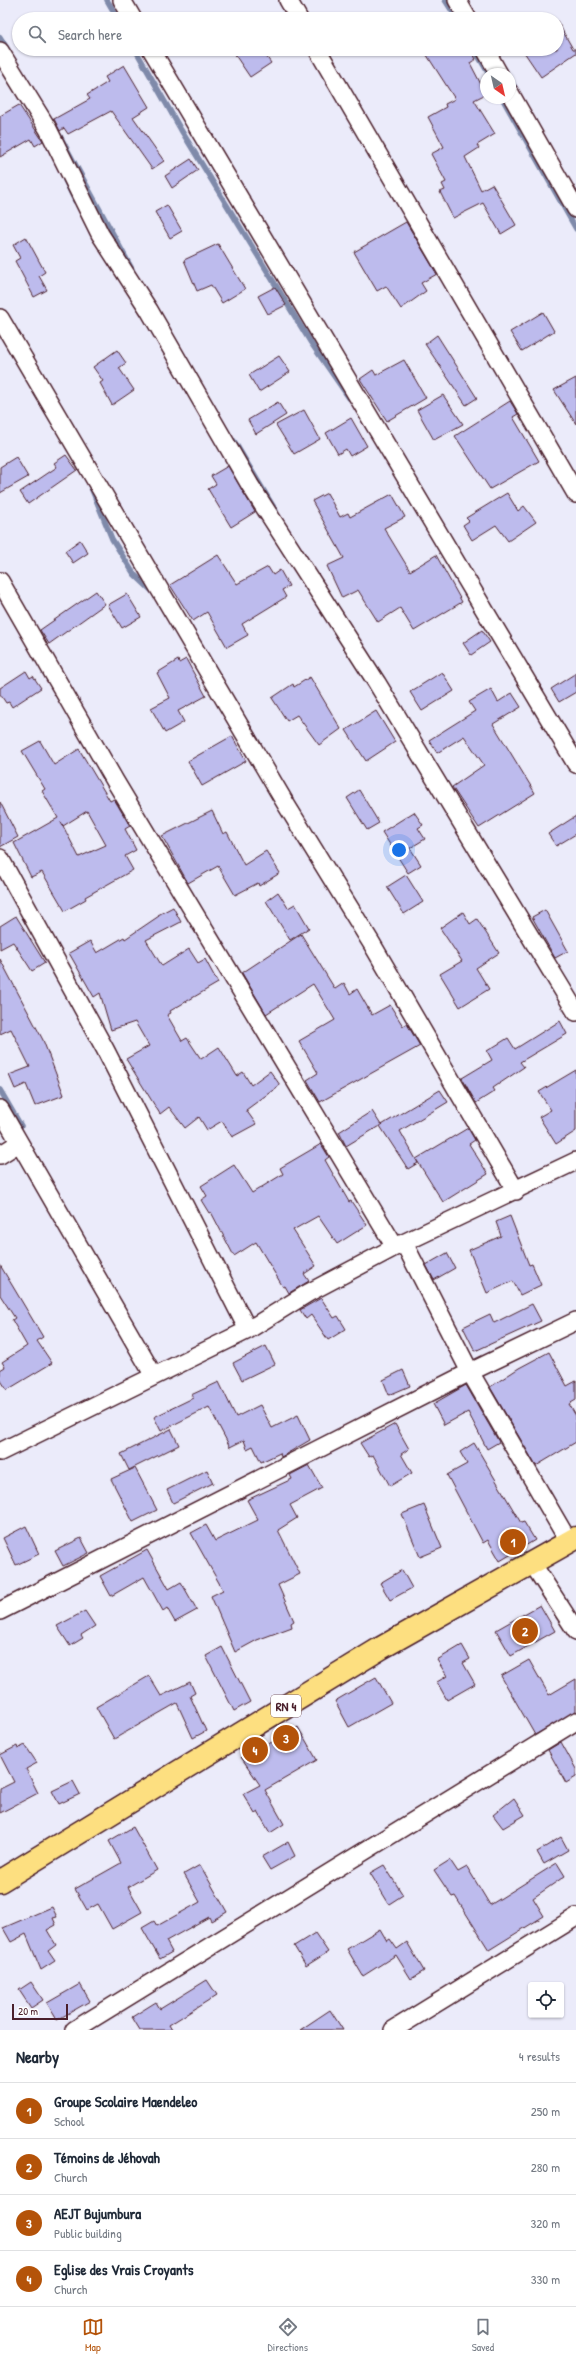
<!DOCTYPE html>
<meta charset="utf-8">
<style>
:root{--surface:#fff;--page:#f2f2f3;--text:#1f2937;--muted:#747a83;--line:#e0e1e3;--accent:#b45309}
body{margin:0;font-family:"Patrick Hand",sans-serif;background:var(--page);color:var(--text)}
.controls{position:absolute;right:12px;bottom:12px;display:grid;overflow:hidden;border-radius:4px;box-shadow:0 1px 3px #0004}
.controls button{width:36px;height:36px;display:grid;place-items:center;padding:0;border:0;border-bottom:1px solid var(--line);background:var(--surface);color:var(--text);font:20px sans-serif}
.compass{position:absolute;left:480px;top:68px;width:36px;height:36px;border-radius:50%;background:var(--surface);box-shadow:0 1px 3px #0004;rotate:146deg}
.scale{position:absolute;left:12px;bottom:10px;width:56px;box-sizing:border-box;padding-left:4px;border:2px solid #4a1f2b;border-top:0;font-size:11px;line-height:14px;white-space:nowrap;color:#4a1f2b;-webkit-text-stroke:3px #fff;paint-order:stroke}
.you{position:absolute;left:399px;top:850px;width:14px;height:14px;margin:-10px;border:3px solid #fff;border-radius:50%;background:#1a73e8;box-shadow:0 0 0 6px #1a73e833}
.badge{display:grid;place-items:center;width:26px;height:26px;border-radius:50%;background:var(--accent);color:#fff;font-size:13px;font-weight:700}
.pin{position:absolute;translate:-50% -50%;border:2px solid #fff;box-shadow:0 1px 4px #0006}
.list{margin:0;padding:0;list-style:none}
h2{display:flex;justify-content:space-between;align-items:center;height:52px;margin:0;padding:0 16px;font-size:17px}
h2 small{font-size:13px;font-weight:400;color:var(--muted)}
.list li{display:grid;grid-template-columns:26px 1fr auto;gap:12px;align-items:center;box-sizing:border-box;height:56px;padding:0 16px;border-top:1px solid var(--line)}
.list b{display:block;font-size:15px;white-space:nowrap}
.list p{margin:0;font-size:13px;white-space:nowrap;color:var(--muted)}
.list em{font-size:13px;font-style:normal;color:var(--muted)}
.icon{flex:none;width:22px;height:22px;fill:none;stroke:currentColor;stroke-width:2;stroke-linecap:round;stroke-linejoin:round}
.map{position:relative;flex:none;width:576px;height:2030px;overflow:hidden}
.search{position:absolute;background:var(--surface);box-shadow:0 1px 3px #0004;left:12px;right:12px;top:12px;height:44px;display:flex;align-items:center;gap:10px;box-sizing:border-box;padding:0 14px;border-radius:22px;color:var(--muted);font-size:15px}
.sheet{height:276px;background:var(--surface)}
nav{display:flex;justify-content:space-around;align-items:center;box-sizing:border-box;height:56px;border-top:1px solid var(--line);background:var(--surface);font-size:11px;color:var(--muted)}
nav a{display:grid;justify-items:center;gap:2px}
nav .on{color:var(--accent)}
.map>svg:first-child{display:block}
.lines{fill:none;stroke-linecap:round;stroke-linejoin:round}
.stream{stroke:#7f8aaa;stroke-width:5.5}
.building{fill:#bdbbed;stroke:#4a1f2b;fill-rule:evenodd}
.street-casing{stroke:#4a1f2b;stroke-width:20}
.primary-casing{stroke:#4a1f2b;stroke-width:25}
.street{stroke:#fff;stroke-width:17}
.primary{stroke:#fddf80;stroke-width:22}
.labels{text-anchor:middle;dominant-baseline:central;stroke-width:3;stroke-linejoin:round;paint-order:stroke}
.shield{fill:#fff;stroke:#80626b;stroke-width:1}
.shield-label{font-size:13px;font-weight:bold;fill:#4a1f2b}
</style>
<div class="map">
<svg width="576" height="2030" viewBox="0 0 576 2030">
<rect width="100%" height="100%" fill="#ebebfa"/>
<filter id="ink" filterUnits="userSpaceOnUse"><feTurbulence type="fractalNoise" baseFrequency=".025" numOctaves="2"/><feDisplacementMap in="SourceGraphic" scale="8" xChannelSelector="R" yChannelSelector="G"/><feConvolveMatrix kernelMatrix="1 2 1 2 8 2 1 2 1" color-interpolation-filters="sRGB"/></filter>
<g filter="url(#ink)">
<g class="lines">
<path class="stream" d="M107,0L118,19
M445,0L457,19
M0,37L8,50
M135,49L181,130L311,343L349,398
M474,49L489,74
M510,79L517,91
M502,98L576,229
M60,136L132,269
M65,180L75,201
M234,441L276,511
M90,485L112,539L134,574L154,593
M0,1090L21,1126"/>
</g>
<path class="building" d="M557,21L573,49H576V53L541,77L522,49H557Z
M231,49H261L271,63L250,77Z
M423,49H470L476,59L470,63L486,94L474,100L495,134L477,145L479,148L465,157L481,190L492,184L516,225L501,234L483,203L453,218L440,192L445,190L442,184L446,182L431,154L444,147L428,117L446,107L445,104L455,99Z
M124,65L149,107L133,117L164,161L152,169L111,111L68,134L64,128L60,131L54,119L90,99L87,95L108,82L105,77Z
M19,105L43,141L35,146L31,139L0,157V116Z
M191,159L198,170L172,188L165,176Z
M167,205L182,231L170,238L155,212Z
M406,222L437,274L421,283L426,291L401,309L386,286L377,291L354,252Z
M26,237L45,272L39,276L47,290L34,297L15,261L20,258L13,245Z
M218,244L245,289L222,303L211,285L197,291L184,260Z
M275,287L286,305L268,314L258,296Z
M543,312L554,331L522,351L510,332Z
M437,335L477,398L466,405L425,344Z
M117,350L126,363L119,368L134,390L112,405L100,383L103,381L93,367Z
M279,356L290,372L259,392L249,375Z
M404,360L426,398L387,421L360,379L373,370L376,375Z
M576,378V424L554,390Z
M443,395L463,424L434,440L417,410Z
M510,401L518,414L513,417L539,461L490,489L455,436Z
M278,402L286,415L256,434L248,420Z
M304,410L320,439L294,454L276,425Z
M351,418L367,446L350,456L346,449L338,454L326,433Z
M66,455L77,470L28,504L20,492L57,467L54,463Z
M16,457L28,477L0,493V467Z
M228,466L255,512L231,527L208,489L216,484L211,476Z
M327,493L340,517L348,513L350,517L392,494L405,517L384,528L410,571L436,555L462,602L414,631L400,608L378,622L358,590L342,598L327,566L344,558L312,501Z
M507,493L518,511L524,506L536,522L508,541L496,525L472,540L463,525L469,521L466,518Z
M80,540L88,553L73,563L65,551Z
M218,555L237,584L268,567L273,575L280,570L289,586L282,590L286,597L242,624L248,635L227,647L207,612L193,621L170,585Z
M96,591L105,604L49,644L40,630Z
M127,594L141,617L122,628L108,605Z
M482,630L490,642L471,655L463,643Z
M186,659L206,696L178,711L184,722L165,733L151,708L170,698L157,673L178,660L179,663Z
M26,671L30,678L33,676L41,688L12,707L9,702L6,703L0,694V688Z
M442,672L454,691L422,711L410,692Z
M576,673V692L559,702L551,689Z
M310,677L341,729L319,745L297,715L287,721L272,698L293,684L294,687Z
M491,689L498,702L512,693L521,707L493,724L535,793L479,828L452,787L484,765L464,736L437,753L429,740L475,711L469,702Z
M376,711L395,742L366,761L346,730Z
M232,736L246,761L202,786L188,761Z
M40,741L54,765L79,749L110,801L114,799L130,826L125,829L136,850L125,856L133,870L85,897L86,899L65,911L42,872L31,877L14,843L58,818L42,791L45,789L22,751ZM87,811L106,845L79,857L61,822L63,826Z
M359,790L379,823L367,830L347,798Z
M0,802L18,837L0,847Z
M212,811L223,834L227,832L244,865L266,851L280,873L259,886L258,883L235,895L218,866L188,883L162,836Z
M414,812L423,825L418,828L425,839L410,848L421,865L408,873L382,832Z
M576,816V834L556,846L548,834Z
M406,875L423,902L404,914L387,887Z
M278,892L288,908L295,904L309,928L290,940L266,901Z
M173,907L181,922L146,940L162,966L189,949L198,963L205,959L218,983L170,1011L171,1013L167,1015L182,1041L187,1038L201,1059L219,1047L237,1076L243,1072L251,1085L270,1071L280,1085L246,1110L256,1124L232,1137L222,1121L207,1130L199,1117L185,1128L169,1107L160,1114L126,1059L149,1046L135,1022L111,1030L100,993L94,997L69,953L90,941L97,953L124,937L125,939L159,916L158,915Z
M545,910L568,951L555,958L532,917Z
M463,912L470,924L477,919L499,953L476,968L489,989L460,1007L440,974L462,961L440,928Z
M16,916L45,963L32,971L13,942L0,949V926Z
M301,934L335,989L344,983L350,994L357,989L372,1015L390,1005L403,1026L407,1024L420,1046L320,1102L307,1080L318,1073L299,1041L335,1020L313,984L266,1014L242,973Z
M0,959L43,1040L64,1095L35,1106L26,1084L15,1089L9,1075L30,1067L11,1029L0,1034Z
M560,1021L567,1034L520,1062L524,1067L493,1088L495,1091L476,1103L462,1078L492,1060L487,1051L508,1038L515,1049Z
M576,1070V1131L556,1144L539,1117L551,1110L539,1092Z
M440,1090L448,1102L400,1131L418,1163L408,1169L380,1126Z
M372,1111L381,1125L346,1146L339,1132Z
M468,1128L475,1140L469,1144L488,1174L443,1202L416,1159Z
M321,1144L329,1157L325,1160L349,1202L351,1201L367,1225L337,1244L318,1216L293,1230L316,1266L304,1274L309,1281L289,1293L285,1286L283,1287L256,1242L234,1256L211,1212L209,1213L201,1200L207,1196L201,1186L234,1165L252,1193L283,1174L280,1168Z
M510,1216L529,1265L532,1264L541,1285L520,1295L513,1281L487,1293L469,1250L501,1236L496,1222Z
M447,1253L455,1268L434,1280L426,1265Z
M0,1265L43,1337L37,1341L52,1363L7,1390L0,1379V1370L5,1367L2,1362L27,1346L12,1320L15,1318L0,1295Z
M321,1298L334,1318L338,1316L346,1329L328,1340L311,1315L306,1319L300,1310Z
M532,1304L541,1321L475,1351L463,1327L490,1314L494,1323Z
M266,1346L275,1364L242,1380L233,1363Z
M549,1352L567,1386L576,1381V1400L569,1404L576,1416V1442L536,1466L490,1387L519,1368Z
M403,1370L410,1386L389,1395L383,1380Z
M219,1382L236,1417L260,1405L272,1428L298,1415L310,1440L281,1457L280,1453L261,1462L253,1446L247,1449L244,1440L230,1447L209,1407L161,1431L154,1417L193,1398L191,1395Z
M466,1385L499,1442L487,1449L468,1412L444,1425L433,1404Z
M395,1424L409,1449L401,1454L412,1473L390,1486L373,1455L369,1457L360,1443Z
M171,1429L179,1445L129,1470L121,1454Z
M474,1443L521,1523L524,1522L535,1540L500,1561L488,1540L483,1543L447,1475L467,1464L460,1452Z
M309,1465L322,1488L290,1505L297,1518L278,1530L300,1574L278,1585L294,1621L291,1623L292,1627L257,1640L235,1652L211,1596L223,1590L191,1533L206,1525L215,1541L258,1520L247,1500L292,1479L290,1475Z
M135,1468L157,1510L133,1522L111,1479Z
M207,1470L213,1483L173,1503L167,1490Z
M424,1505L442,1548L420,1557L402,1514Z
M26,1526L39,1554L16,1565L3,1538Z
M81,1538L89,1553L63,1566L55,1551Z
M147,1550L169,1589L181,1582L197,1610L175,1622L167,1608L163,1611L144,1577L111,1596L100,1576Z
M402,1570L412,1588L390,1600L380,1583Z
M540,1605L555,1631L511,1656L496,1630Z
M85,1611L95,1626L81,1635L83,1638L70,1646L57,1626Z
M462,1645L470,1659L463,1663L475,1684L447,1700L437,1682L447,1676L437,1660Z
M222,1647L250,1702L234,1711L206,1656Z
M529,1660L549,1695L576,1679V1711L535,1735L501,1676Z
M149,1676L161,1696L190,1682L195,1693L190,1696L206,1731L193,1738L177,1703L114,1739L96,1707Z
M376,1677L391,1703L349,1727L335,1701Z
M298,1727L317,1760L265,1790L284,1824L270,1833L258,1812L255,1814L243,1794L260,1785L241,1757L263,1743L265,1746Z
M561,1742L576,1769V1777L566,1783L548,1750Z
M25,1745L37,1763L26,1769L38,1793L0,1813V1789L14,1782L0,1755L17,1746L18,1749Z
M73,1781L80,1794L59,1804L52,1791Z
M514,1798L525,1815L503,1828L493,1815Z
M133,1827L157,1870L128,1887L142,1912L112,1929L98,1904L87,1910L75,1889L121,1863L109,1841Z
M561,1837L568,1850L544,1864L537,1852Z
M288,1842L295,1856L270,1870L262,1857Z
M450,1860L458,1872L467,1867L490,1905L557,1863L565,1876L533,1898L544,1916L489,1950L455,1896L452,1897L434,1870Z
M200,1865L227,1912L211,1921L209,1917L166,1941L172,1952L160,1959L142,1928L154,1921L157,1926L200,1902L184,1874Z
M384,1865L403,1895L389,1904L370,1873Z
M52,1907L57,1917L53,1918L56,1925L47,1930L56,1945L48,1951L55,1961L41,1970L26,1934L11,1942L3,1928Z
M380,1929L387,1941L390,1939L397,1949L407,1942L424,1971L411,1979L396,1955L363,1976L347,1949Z
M315,1933L328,1952L306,1966L294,1946Z
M207,1980L217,1995L169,2025L172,2030H140L132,2017L156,2002L160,2009Z
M31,1982L43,2000L31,2008L19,1990Z
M80,1984L90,2001L57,2020L47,2003Z
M330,2010L343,2030H300Z"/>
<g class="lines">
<defs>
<path id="street" d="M122,0L133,19
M288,0L299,19
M457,0L468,19
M151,49L576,764
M317,49L576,494
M485,49L499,74
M0,51L48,129L100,234L149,310L250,485L377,683L576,1012
M510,93L576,209
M0,318L287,806L372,944L516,1191
M0,581L115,781L395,1247
M0,858L105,1049L248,1330
M0,1109L154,1376
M0,1155L19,1143
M404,1243L470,1372L569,1542
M0,1452L248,1330L308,1293L395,1247L576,1161
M532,1563L576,1631
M0,1611L470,1372L576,1321
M74,2030L576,1721
M393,2030L576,1917"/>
<path id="primary" d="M0,1881L381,1648L576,1538"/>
</defs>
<use href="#street" class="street-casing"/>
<use href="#primary" class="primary-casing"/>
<use href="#street" class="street"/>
<use href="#primary" class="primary"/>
</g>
</g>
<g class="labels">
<rect class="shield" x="271" y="1695" width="30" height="22" rx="3"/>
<g class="shield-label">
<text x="286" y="1706">RN 4</text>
</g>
</g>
</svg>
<div class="controls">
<button><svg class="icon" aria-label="locate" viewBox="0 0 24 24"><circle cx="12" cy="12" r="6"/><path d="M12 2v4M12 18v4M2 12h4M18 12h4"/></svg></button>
</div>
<svg class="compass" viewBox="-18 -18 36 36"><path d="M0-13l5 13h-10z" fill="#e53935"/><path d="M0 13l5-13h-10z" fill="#747a83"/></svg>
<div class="scale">20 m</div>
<div class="you"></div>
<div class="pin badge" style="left:513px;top:1542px">1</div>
<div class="pin badge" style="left:525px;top:1631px">2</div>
<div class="pin badge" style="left:286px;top:1738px">3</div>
<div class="pin badge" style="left:255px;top:1750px">4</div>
<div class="search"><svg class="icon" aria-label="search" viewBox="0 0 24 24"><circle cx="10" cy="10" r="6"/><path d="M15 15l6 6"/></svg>Search here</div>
</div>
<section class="sheet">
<h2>Nearby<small>4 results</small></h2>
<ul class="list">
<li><span class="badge">1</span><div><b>Groupe Scolaire Maendeleo</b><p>School</p></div><em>250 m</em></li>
<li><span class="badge">2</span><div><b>Témoins de Jéhovah</b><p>Church</p></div><em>280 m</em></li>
<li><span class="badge">3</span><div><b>AEJT Bujumbura</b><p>Public building</p></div><em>320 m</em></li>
<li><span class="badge">4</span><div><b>Eglise des Vrais Croyants</b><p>Church</p></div><em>330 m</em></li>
</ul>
</section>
<nav>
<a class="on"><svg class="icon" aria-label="map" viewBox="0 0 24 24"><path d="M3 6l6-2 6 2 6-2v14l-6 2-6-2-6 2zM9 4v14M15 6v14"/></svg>Map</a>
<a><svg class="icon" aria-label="directions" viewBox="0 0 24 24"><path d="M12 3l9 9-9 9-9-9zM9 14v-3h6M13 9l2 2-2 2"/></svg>Directions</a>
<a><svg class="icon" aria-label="saved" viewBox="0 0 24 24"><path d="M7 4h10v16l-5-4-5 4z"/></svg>Saved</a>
</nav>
